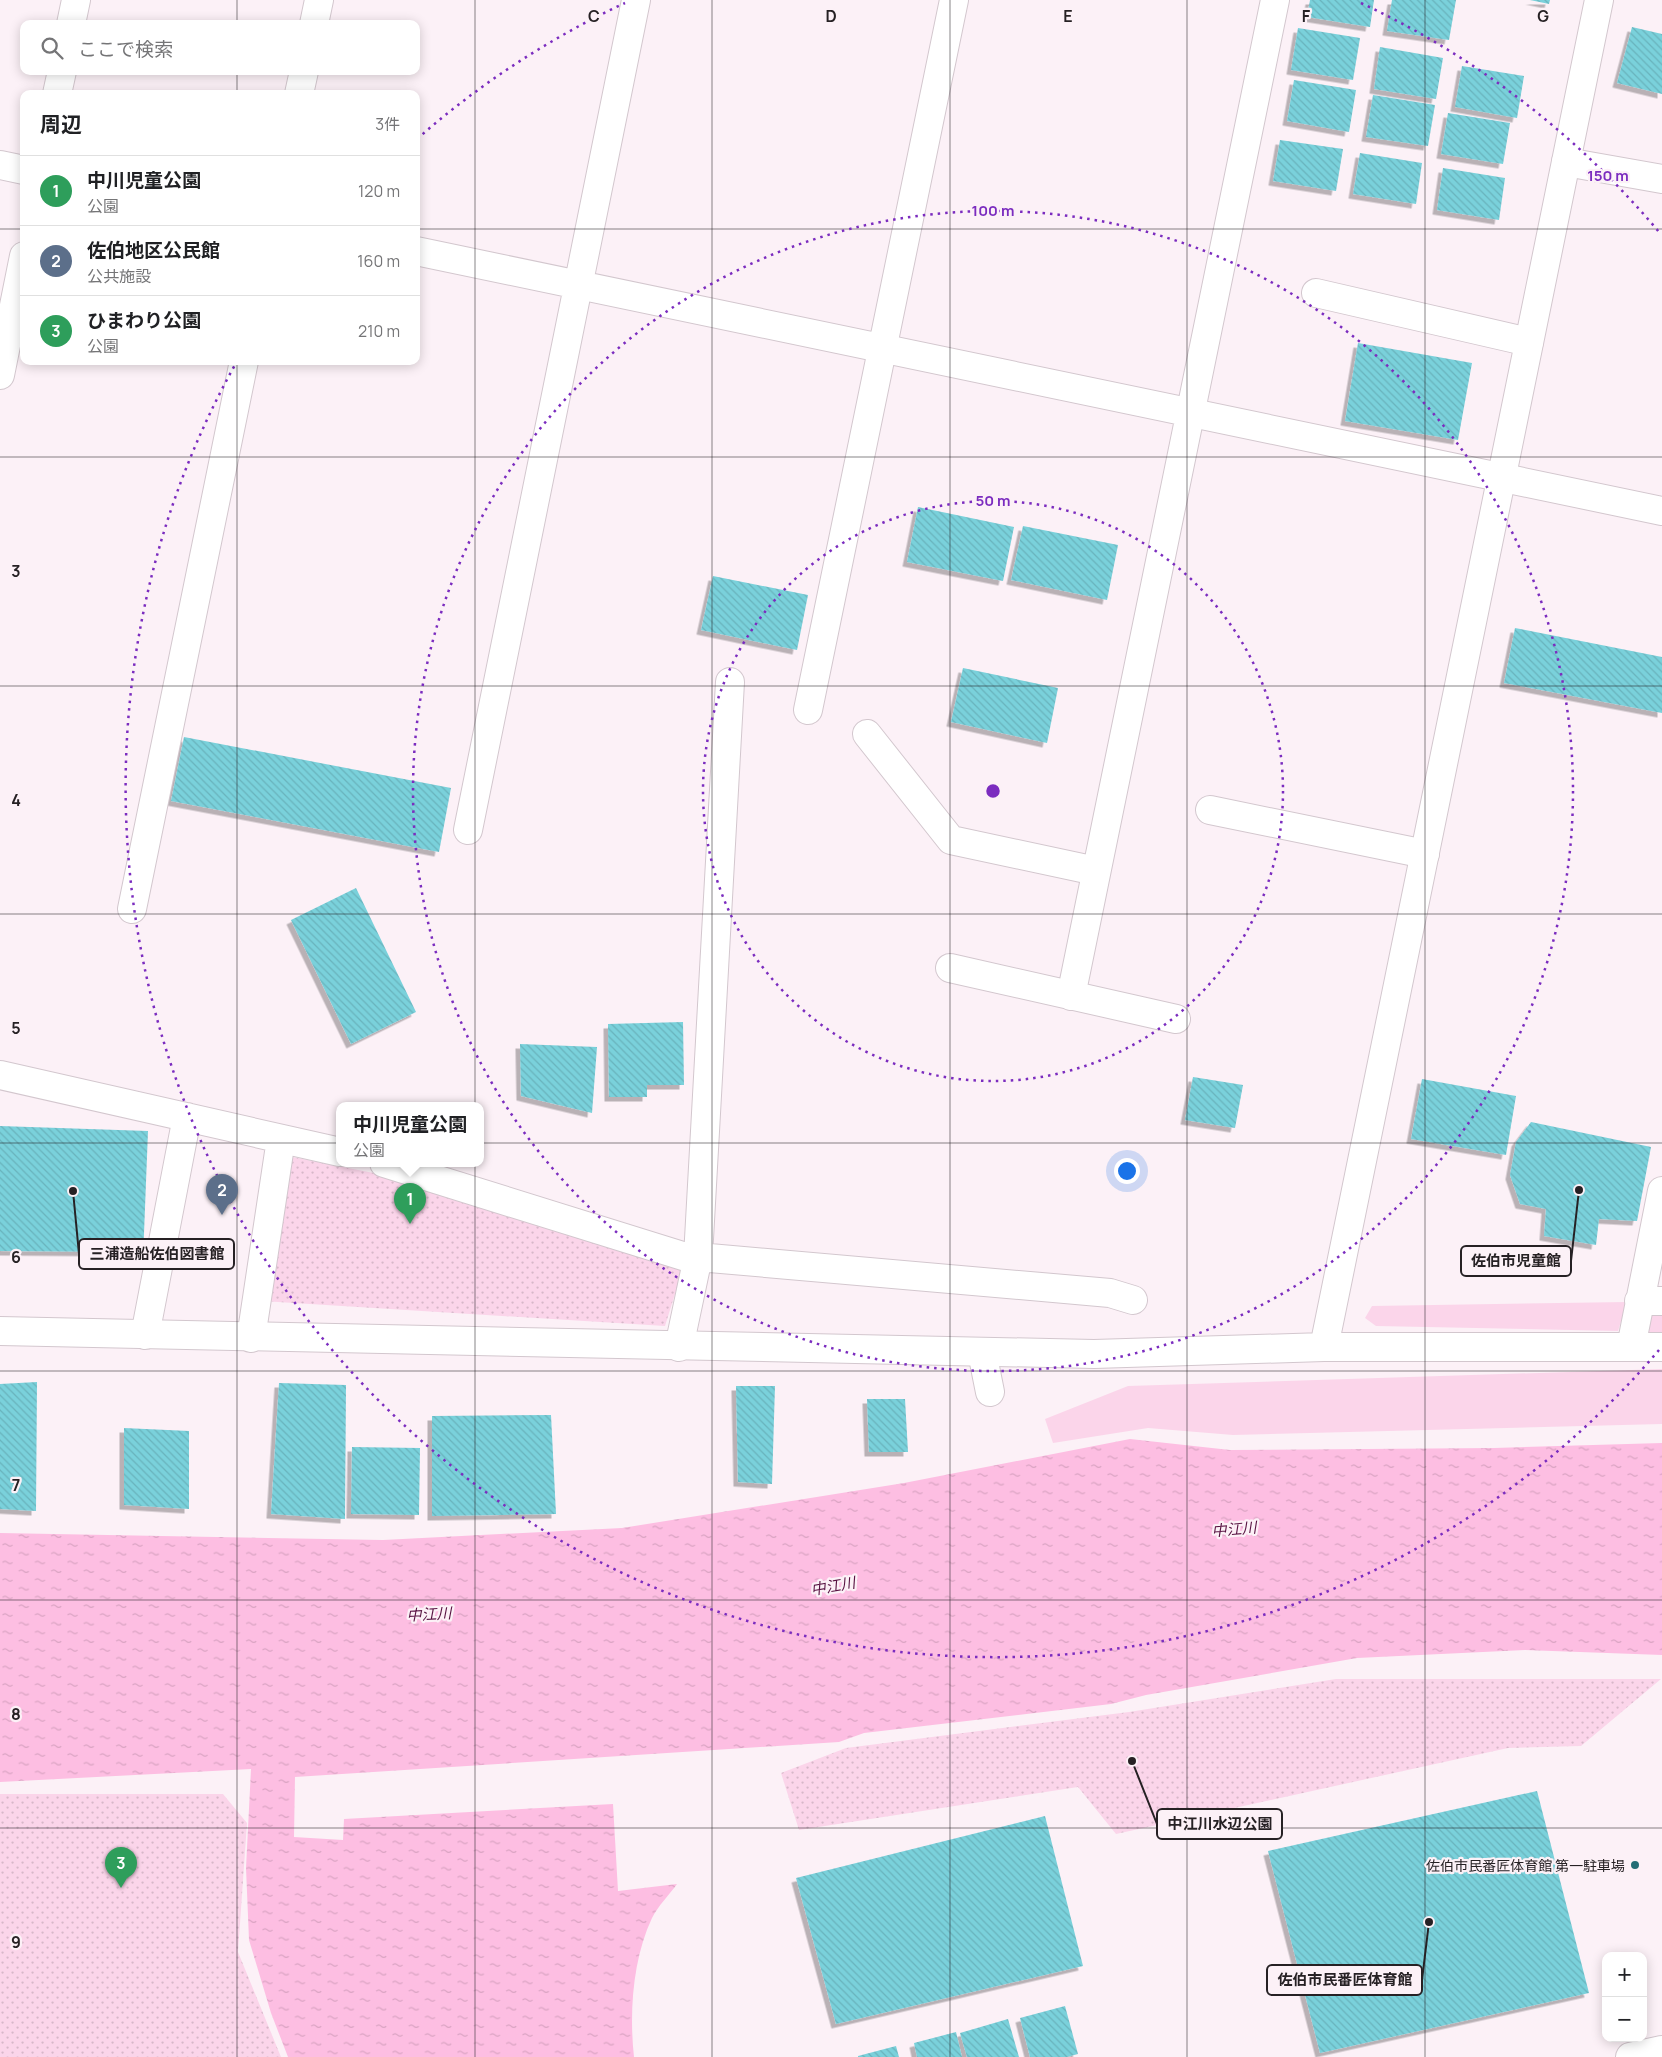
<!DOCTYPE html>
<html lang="ja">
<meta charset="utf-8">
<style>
:root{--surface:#fff;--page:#f6f6f6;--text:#202124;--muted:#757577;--line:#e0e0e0;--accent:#7c3aed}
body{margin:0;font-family:Manrope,"Noto Sans JP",sans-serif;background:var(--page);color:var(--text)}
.controls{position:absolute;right:15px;bottom:15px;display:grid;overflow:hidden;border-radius:10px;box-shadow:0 2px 12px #0003}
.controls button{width:45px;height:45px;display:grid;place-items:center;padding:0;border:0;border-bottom:1px solid var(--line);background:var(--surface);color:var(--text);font:25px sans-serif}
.you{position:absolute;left:1126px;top:1170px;width:18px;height:18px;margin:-12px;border:4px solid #fff;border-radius:50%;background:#1a73e8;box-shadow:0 0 0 8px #1a73e833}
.badge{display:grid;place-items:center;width:32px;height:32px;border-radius:50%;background:var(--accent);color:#fff;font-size:16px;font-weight:700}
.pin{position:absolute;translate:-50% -41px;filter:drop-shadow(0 1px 2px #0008)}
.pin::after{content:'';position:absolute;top:26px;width:18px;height:15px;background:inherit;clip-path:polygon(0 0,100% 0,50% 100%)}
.popup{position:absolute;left:336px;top:1102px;width:148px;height:65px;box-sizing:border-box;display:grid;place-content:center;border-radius:10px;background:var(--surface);filter:drop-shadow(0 1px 4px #0005);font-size:16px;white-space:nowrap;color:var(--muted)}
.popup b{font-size:19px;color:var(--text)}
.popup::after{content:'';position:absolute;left:50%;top:100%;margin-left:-10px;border:10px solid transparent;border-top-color:var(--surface)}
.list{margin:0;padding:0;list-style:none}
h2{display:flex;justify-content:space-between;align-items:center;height:65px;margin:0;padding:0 20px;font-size:21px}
h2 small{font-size:16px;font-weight:400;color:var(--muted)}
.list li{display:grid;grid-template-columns:32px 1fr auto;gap:15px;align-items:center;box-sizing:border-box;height:70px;padding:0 20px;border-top:1px solid var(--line)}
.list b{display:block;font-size:19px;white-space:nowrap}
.list p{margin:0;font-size:16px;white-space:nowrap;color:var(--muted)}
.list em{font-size:16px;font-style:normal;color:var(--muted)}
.icon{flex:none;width:28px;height:28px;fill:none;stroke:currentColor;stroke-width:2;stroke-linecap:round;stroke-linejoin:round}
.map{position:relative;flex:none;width:1662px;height:2057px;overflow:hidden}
.search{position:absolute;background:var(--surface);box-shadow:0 2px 12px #0003;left:20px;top:20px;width:400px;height:55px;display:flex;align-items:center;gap:12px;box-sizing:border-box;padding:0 18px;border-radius:10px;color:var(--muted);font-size:19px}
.panel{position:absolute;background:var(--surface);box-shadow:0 2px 12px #0003;left:20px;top:90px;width:400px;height:275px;border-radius:10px}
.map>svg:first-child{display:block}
.green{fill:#fbd5ea}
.park{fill:url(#park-dots)}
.water{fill:url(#water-ripples)}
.building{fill:url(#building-back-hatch);filter:url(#shadow)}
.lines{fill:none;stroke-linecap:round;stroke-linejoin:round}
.minor-casing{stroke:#d3c7ce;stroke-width:30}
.tertiary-casing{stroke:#d3c7ce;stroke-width:30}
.minor{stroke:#fff;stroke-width:28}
.tertiary{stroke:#fff;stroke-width:28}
.grid{fill:none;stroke:#262124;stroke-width:1;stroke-opacity:0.55}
.ring{fill:none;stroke:#7b2cbf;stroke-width:2.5;stroke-dasharray:2.5 5}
.poi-dot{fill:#236d75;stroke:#fcf1f7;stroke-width:2}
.labels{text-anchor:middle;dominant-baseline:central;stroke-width:4.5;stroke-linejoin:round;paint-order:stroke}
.poi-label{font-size:14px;fill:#262124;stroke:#fcf1f7;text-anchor:end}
.water-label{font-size:15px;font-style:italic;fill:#571141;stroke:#fcf1f7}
.grid-label{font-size:16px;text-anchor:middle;font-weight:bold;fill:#262124;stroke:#fcf1f7;stroke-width:4.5;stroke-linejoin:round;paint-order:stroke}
.centre{fill:#7b2cbf;stroke:#fcf1f7;stroke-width:2.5}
.ring-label{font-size:15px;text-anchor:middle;font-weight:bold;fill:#7b2cbf;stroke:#fcf1f7;stroke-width:4.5;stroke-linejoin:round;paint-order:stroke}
.leader{fill:none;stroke:#262124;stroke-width:2}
.callout-dot{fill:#262124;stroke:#fcf1f7;stroke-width:2}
.callout{fill:#fcf1f7;stroke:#262124;stroke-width:2}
.callout-label{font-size:15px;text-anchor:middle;font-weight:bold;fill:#262124}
</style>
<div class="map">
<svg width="1662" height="2057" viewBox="0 0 1662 2057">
<defs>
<pattern id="park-dots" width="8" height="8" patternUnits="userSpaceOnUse" patternTransform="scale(1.25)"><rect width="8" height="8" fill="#fbd5ea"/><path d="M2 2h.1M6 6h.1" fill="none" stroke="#d7b7c9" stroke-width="1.8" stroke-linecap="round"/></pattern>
<pattern id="water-ripples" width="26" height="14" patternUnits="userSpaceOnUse" patternTransform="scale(1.25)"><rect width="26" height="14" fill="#fdbee2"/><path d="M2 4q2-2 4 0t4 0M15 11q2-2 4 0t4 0" fill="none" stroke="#d9a3c2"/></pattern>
<pattern id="building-back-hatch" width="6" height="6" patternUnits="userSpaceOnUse" patternTransform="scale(1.25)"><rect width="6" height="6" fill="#7ad1db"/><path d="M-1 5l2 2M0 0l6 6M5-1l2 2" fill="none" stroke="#69b3bc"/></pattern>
<filter id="shadow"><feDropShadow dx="-4.5" dy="4.5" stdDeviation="0" flood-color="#0004"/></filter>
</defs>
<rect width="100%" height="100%" fill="#fcf1f7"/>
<path class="green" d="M1627,1302L1618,1331L1376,1326L1365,1318L1372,1306Z
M1647,1311H1662V1334L1641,1333Z
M1662,1369V1424L1233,1435L1148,1428L1053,1443L1045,1419L1128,1386Z"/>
<path class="park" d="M287,1156L409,1180L683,1268L665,1326L262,1301Z
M1336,1679H1661L1581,1746L1508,1748L1116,1834L1078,1787L799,1830L781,1773L846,1748L1129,1712Z
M0,1794H223L247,1823L238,1952L281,2057H0Z"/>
<path class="water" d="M1130,1439L1230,1450L1494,1448L1662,1443V1655L1525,1650L1357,1658L1146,1695L1111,1704L864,1733L839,1742L295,1777L294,1837L343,1840L344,1819L613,1804L618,1891L677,1884C669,1895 658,1906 652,1918C633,1958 629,2012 634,2057H288L271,2013L249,1940L246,1868L251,1769L0,1782V1533L383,1540L622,1528L904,1483Z"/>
<path class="building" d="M1310,0H1374L1370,27L1307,17Z
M1392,0H1456L1449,40L1387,31Z
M1530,0H1550L1549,4Z
M1632,27L1662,34V94L1617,83Z
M1298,28L1360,38L1353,80L1291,70Z
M1380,47L1443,58L1436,99L1374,89Z
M1462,66L1524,76L1517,118L1455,107Z
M1294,80L1356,90L1349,132L1287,121Z
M1373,95L1435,105L1428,146L1366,137Z
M1448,113L1510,123L1503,164L1441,154Z
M1280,140L1343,149L1336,191L1273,181Z
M1360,153L1422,163L1416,204L1353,194Z
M1443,168L1505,178L1499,220L1437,210Z
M1358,343L1472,363L1458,440L1345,421Z
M918,507L1014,527L1003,581L907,562Z
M1023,526L1118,545L1107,600L1011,580Z
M713,576L808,595L797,650L701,630Z
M1515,628L1662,657V713L1504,683Z
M963,668L1058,688L1047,743L951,722Z
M184,737L451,788L439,852L171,801Z
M356,888L416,1012L351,1044L291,920Z
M683,1022L684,1085H647V1097H609L608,1024Z
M520,1044L597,1047L592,1113L521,1096Z
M1193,1077L1243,1085L1235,1128L1185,1120Z
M1422,1079L1516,1096L1506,1155L1411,1139Z
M1531,1122L1651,1147L1637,1221L1599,1219L1596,1245L1544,1236L1546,1209L1520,1204L1510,1175L1516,1142Z
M0,1126L148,1131L143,1259L129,1252L0,1251Z
M37,1382L36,1511L0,1509V1384Z
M279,1383L346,1385L345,1519L271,1514Z
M736,1386H775L772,1484L738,1482Z
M867,1399H905L908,1452H869Z
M551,1415L556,1514L432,1516V1416Z
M124,1428L189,1431V1509L124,1505Z
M352,1447L420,1448L419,1515L351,1514Z
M1537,1791L1589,1993L1320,2053L1268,1851Z
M1045,1816L1083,1966L836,2024L796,1878Z
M1065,2006L1078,2054L1067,2057H1030L1020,2018Z
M1008,2019L1019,2057H967L960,2033Z
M956,2032L962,2057H917L914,2043Z
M896,2046L899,2057H858V2056Z"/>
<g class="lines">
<defs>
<path id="minor" d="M71,24L76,0
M314,24L319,0
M57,94L62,71
M299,94L304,71
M1566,162L1662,179
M0,165L24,170
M416,251L1662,511
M1316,293L1529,342
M0,375L24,256
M808,710L954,0
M867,734L951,840L1096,871
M1210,810L1425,854
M468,830L636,0
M132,909L244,361
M950,968L1176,1019
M1071,996L1275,0
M0,1075L340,1152
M384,1163L686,1257H698L1110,1293L1133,1300
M1639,1301H1662
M145,1335L187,1117
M251,1338L281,1139
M679,1347L698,1257L730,682
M1631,1347L1662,1191
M982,1352L990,1392
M1630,2057L1662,2050"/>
<path id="tertiary" d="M0,1331L1094,1354L1324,1347H1662
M1324,1347L1599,0"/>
</defs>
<use href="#minor" class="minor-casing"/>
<use href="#tertiary" class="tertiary-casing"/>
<use href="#minor" class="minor"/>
<use href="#tertiary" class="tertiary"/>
</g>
<path class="grid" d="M237,0V24M475,0V2057M712,0V2057M950,0V2057M1187,0V2057M1425,0V2057M237,71V94M0,229H24M416,229H1662M237,361V2057M0,457H1662M0,686H1662M0,914H1662M0,1143H1662M0,1371H1662M0,1600H1662M0,1828H1662"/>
<g class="ring">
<circle cx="993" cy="791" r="290"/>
<circle cx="993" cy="791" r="580"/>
<path d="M1659 1350A870 870 0 0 1 236 363M417 139A870 870 0 0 1 625 3M1361 3A870 870 0 0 1 1659 232"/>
</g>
<circle class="poi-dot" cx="1635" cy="1865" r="5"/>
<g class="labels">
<g class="poi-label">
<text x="1625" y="1865">佐伯市民番匠体育館 第一駐車場</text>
</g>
<g class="water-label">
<text transform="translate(1234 1529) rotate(-5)">中江川</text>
<text transform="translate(833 1586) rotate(-10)">中江川</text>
<text transform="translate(429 1614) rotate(-3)">中江川</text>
</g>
</g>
<g class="grid-label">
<text x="594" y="22">C</text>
<text x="831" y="22">D</text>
<text x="1068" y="22">E</text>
<text x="1306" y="22">F</text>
<text x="1543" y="22">G</text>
<text x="16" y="577">3</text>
<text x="16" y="806">4</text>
<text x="16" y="1034">5</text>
<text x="16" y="1263">6</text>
<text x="16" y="1491">7</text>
<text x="16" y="1720">8</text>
<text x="16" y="1948">9</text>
</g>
<circle cx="993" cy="791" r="8" class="centre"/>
<g class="ring-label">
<text x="1608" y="181">150 m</text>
<text x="993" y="216">100 m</text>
<text x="993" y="506">50 m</text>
</g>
<path class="leader" d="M73 1191L79 1254M1579 1190L1571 1261M1132 1761L1157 1824M1429 1922L1422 1980"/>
<g class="callout-dot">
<circle cx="73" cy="1191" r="5"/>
<circle cx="1579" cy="1190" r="5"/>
<circle cx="1132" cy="1761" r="5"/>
<circle cx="1429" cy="1922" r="5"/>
</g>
<g class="callout">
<rect x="79" y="1239" width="155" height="30" rx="5"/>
<rect x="1461" y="1246" width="110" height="30" rx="5"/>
<rect x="1157" y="1809" width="125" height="30" rx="5"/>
<rect x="1267" y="1965" width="155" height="30" rx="5"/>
</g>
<g class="callout-label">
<text x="157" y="1259">三浦造船佐伯図書館</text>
<text x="1516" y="1266">佐伯市児童館</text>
<text x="1220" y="1829">中江川水辺公園</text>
<text x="1345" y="1985">佐伯市民番匠体育館</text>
</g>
</svg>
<div class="controls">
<button>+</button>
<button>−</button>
</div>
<div class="you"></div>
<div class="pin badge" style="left:410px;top:1224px;background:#2e9e5b">1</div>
<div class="popup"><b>中川児童公園</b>公園</div>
<div class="pin badge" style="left:222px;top:1215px;background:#5c6f8a">2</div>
<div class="pin badge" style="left:121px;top:1888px;background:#2e9e5b">3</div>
<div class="search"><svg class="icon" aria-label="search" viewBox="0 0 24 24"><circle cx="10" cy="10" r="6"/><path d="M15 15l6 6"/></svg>ここで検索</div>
<section class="panel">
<h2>周辺<small>3件</small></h2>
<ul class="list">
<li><span class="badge" style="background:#2e9e5b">1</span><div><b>中川児童公園</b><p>公園</p></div><em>120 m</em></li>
<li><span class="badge" style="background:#5c6f8a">2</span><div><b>佐伯地区公民館</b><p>公共施設</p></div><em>160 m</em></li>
<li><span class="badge" style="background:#2e9e5b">3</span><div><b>ひまわり公園</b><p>公園</p></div><em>210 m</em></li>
</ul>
</section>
</div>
